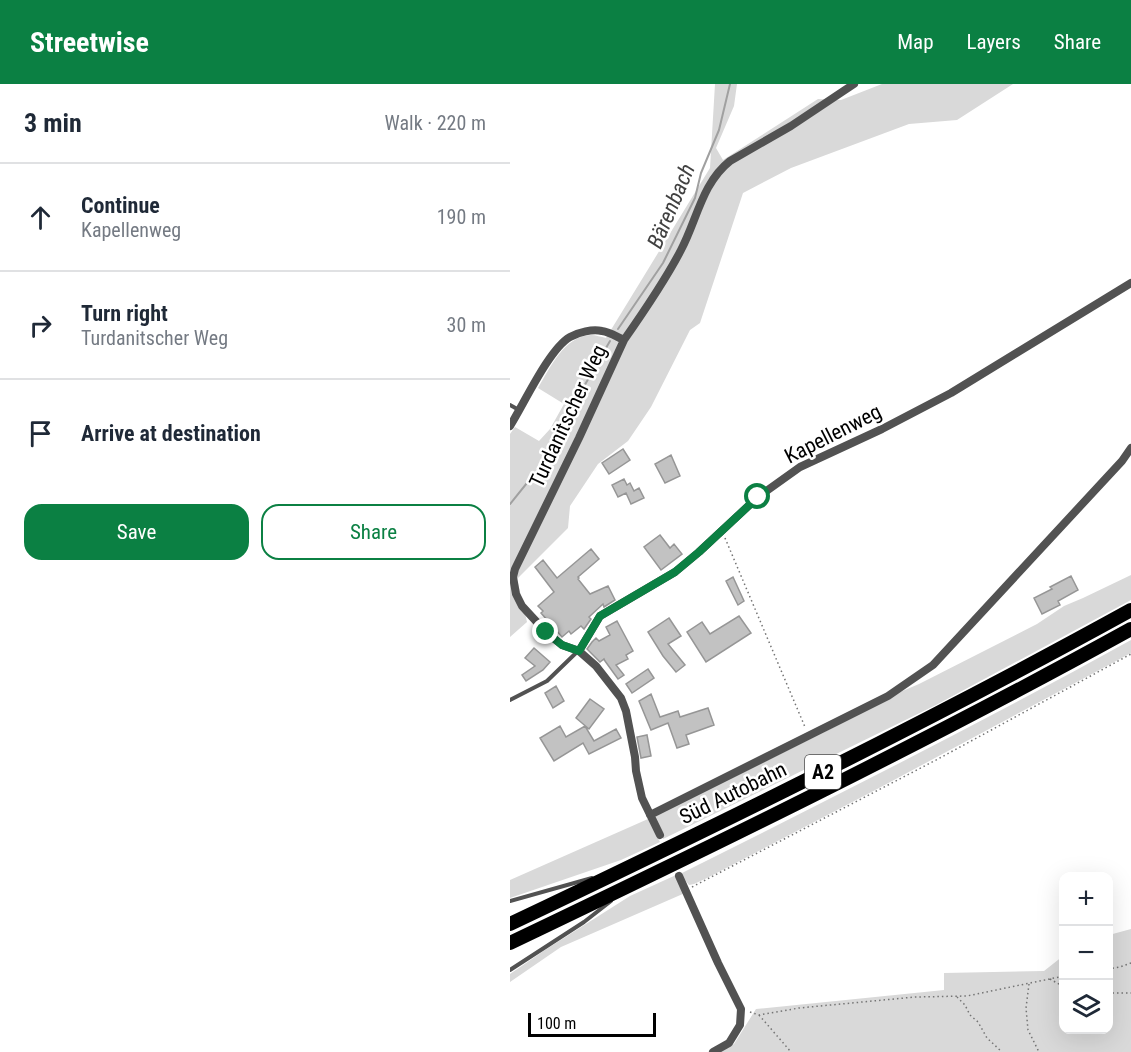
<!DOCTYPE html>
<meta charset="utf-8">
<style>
:root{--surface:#fff;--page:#f6f6f7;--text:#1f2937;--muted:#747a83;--line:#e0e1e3;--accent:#0b8043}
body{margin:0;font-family:"Roboto Condensed",sans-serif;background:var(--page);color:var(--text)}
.controls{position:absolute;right:18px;bottom:18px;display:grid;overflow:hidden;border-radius:12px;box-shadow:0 6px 24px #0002}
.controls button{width:54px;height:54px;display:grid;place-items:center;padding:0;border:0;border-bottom:2px solid var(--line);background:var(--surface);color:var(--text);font:30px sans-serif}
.scale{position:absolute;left:18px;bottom:15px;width:128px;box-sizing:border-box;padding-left:6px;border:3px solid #000;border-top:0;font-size:16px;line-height:21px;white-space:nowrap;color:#000;-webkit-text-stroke:4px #fff;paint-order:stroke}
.stop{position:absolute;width:18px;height:18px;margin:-14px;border:4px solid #0b8043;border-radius:50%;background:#fff}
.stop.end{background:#0b8043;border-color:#fff;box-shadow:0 2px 6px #0008}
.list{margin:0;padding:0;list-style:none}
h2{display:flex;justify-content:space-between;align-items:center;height:78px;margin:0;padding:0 24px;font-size:26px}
h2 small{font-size:20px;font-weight:400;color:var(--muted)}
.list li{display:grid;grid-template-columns:39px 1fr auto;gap:18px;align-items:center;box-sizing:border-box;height:108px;padding:0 24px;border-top:2px solid var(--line)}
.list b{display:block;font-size:22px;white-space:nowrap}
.list p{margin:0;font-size:20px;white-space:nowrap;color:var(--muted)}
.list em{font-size:20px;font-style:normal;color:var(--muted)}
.actions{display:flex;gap:12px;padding:18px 24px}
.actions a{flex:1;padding:14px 0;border:2px solid var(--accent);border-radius:18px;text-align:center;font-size:21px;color:var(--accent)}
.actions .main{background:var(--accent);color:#fff}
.icon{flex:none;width:33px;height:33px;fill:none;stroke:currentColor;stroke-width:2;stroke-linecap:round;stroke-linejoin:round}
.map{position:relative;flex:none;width:621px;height:968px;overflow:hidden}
header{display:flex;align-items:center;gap:36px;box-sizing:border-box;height:84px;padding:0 30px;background:var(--accent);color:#fff}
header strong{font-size:28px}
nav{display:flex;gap:33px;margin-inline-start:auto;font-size:21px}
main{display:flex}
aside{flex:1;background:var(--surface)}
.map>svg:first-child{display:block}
.green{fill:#d9d9d9}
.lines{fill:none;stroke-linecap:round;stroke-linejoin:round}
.stream{stroke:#a0a0a0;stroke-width:2}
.building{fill:#c2c2c2;stroke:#969696;stroke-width:1.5}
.path{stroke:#747474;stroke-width:1.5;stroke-dasharray:1.5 3;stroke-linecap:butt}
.service{stroke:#525252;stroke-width:4}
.minor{stroke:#525252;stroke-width:8}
.motorway{stroke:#000;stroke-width:14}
.route{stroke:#0b8043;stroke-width:8}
.labels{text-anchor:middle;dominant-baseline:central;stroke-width:5;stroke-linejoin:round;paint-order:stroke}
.shield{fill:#fff;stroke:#4c4c4c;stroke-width:1.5}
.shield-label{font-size:20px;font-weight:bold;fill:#000}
.street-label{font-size:21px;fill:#000;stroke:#fff}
.water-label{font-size:22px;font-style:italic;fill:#414141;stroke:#fff}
</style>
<header>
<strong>Streetwise</strong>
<nav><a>Map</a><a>Layers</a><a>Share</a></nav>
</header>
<main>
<aside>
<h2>3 min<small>Walk · 220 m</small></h2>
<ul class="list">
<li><svg class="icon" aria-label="ahead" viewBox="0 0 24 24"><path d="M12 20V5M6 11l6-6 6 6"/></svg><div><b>Continue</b><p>Kapellenweg</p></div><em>190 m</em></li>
<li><svg class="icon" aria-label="right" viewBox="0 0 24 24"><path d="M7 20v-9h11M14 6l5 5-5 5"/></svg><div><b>Turn right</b><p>Turdanitscher Weg</p></div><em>30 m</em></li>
<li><svg class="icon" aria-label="arrive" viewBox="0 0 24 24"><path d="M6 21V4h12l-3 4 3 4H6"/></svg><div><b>Arrive at destination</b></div></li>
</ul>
<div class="actions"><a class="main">Save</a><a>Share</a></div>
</aside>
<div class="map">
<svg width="621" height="968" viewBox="0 0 621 968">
<rect width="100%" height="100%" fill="#fff"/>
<path class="green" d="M205,0H227L224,22L206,64L213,76L308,15L331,16L372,0H503L447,36L399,40L281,84L233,109L190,239L180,246L141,323L118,357L88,380L60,422L58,444L7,495L17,538L0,553V350L5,343L29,357L40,345L54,320L28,304C40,284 54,252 81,251C86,251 91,253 96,254L200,84Z
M621,491V516L426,621L153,755L144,735L147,731L313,649L383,611L409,600L527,540L554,522L573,514Z
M621,556V569L369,704L197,794L184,800L179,801L170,790C322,714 473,638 621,556Z
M138,735L150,758L111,776L0,814V796Z
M166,791L175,809L51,863L0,898V890L35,866L120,812Z
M621,845V968H208L224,960L246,925L434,906V889L534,887L553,872L554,946H598L599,851Z"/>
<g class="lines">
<path class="stream" d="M108,245L153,179L185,114L191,89L209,46L220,0
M0,420L33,379L57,332L100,257"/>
</g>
<path class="building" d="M113,365L120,376L99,390L92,379Z
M161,371L170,392L155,399L145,380Z
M114,395L117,401L120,399L124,407L129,404L134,414L121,420L116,409L108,413L102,401Z
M150,451L160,464L164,460L172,470L151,486L134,463Z
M81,465L89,475L68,493L69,494L68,495L80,510L98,502L105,516L94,523L93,520L79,533L81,535L74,545L71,542L61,550L59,547L52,553L31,529L33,527L28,522L44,508L25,483L33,476L47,494Z
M561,492L568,506L548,517L550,521L532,530L524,514L542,505L540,503Z
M223,493L234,517L228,521L216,497Z
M229,532L241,549L196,578L177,548L192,538L200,550Z
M159,534L171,552L158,560L175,581L166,588L153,572L138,548Z
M107,537L123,567L116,571L118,575L106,581L114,591L108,595L95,577L94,575L90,578L77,565L82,558L86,554L89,557L100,551L96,543Z
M24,564L40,578L33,586L16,597L12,591L25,582L15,574Z
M138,585L144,594L122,609L116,600Z
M46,602L54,617L43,624L35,609Z
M141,610L150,633L168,627L170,633L198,624L204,641L176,651L179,660L167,664L158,639L141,646L129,617Z
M80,615L94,625L79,645L66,634Z
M50,642L56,653L75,642L84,657L106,645L111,654L79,670L73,659L44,677L30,654Z
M137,651L141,672L131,674L127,653Z"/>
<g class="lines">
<path class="path" d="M215,454L295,643
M182,803L428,675L621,570
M598,885L610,883L621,879
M540,895L554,903
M519,900L516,924L518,946L529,968
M598,909H621
M447,913L455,921L460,931L468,938L477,954L492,968
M240,928L249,931L289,924L405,913L457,912L554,892
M249,931L281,968"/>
<path class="service" d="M0,321L9,326
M0,616L37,597L68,567
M0,817L82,794
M0,886L74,838L101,817"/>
<path class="minor" d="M114,256L69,354L5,485L3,493L6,510L12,522L36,548L52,561L69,567L86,582L111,614L116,627L125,673L126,687L132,714L150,751
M0,342C14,320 39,265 60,253C69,248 82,245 92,247C100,248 107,253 114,256C135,226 155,197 171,166C187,136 192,99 220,77L281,42L344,0
M69,567L90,532L165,488L189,468L248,413L290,383L372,345L441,309L621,199
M140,731L378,612L423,581L612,377L621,364
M169,792L208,879L231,925L230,941L219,959L203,968"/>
<path class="motorway" d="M0,840C210,740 418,638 621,526
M0,859C209,759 418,657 621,545"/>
</g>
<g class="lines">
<path class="route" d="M36,548L52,561L69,567L90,532L165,488L189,468L248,413"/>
</g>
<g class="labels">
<rect class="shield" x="295" y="671" width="36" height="34" rx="4.5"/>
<g class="shield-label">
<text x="313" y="688">A2</text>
</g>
<g class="street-label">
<text transform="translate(58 332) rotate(-65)">Turdanitscher Weg</text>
<text transform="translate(323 350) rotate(-27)">Kapellenweg</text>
<text transform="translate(223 709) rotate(-26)">Süd Autobahn</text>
</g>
<g class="water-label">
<text transform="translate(161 122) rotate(-67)">Bärenbach</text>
</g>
</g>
</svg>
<div class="controls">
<button>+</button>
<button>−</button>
<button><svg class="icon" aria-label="layers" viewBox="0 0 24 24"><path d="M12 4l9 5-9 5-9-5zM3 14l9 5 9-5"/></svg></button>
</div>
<div class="scale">100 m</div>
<div class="stop" style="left:248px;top:413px"></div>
<div class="stop end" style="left:36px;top:548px"></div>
</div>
</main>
